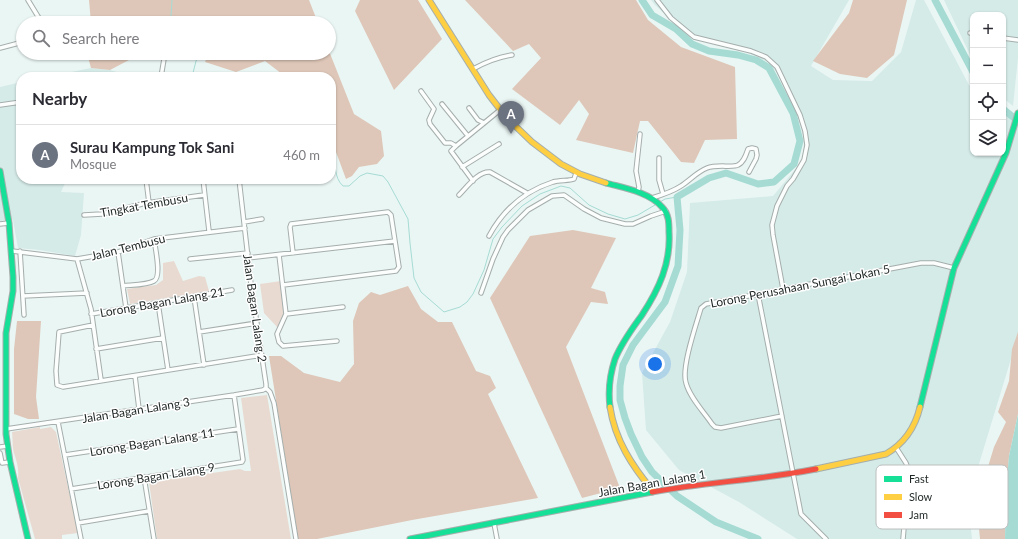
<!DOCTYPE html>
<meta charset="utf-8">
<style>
:root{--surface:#fff;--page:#f2f2f3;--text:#2b2b33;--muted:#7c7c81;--line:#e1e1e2;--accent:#666f6e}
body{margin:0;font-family:Lato,sans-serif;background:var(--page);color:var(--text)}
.controls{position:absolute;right:12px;top:12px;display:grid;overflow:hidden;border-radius:8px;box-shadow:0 1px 3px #0004}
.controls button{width:36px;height:36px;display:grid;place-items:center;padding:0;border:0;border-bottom:1px solid var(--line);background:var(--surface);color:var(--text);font:20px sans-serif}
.you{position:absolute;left:655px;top:364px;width:14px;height:14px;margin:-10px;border:3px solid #fff;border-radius:50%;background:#1a73e8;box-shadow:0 0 0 6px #1a73e833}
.badge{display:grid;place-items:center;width:26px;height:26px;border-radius:50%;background:var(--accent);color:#fff;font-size:13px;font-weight:700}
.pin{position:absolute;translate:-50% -33px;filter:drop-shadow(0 1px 2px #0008)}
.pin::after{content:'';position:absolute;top:21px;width:14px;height:12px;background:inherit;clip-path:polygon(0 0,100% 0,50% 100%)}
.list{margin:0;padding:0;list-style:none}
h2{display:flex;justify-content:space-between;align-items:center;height:52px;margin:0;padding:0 16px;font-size:17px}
h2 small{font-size:13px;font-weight:400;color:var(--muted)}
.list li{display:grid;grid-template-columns:26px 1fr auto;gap:12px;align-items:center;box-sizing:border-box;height:60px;padding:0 16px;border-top:1px solid var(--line)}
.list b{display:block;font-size:15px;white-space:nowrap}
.list p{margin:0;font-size:13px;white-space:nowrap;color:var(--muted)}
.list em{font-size:13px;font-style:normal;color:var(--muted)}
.icon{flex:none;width:22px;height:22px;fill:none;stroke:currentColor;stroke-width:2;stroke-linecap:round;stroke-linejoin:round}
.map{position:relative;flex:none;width:1018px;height:539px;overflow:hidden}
.search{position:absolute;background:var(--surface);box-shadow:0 1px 3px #0004;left:16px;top:16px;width:320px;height:44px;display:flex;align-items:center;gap:10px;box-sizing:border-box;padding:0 14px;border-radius:22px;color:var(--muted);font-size:15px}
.panel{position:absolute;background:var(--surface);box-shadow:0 1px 3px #0004;left:16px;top:72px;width:320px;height:112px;border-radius:16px}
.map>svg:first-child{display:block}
.built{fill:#d5ebe8}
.green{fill:#e8dad1}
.forest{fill:#dec7b8}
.water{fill:#a6dbd4}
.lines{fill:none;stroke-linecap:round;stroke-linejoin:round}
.stream{stroke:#a6dbd4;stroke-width:1}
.river{stroke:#a6dbd4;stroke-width:7}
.street-casing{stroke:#a5aeac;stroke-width:5.5}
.fast-casing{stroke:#a5aeac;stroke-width:7}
.slow-casing{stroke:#a5aeac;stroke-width:7}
.jam-casing{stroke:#a5aeac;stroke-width:7}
.street{stroke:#fcfefd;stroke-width:3.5}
.fast{stroke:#16e098;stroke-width:5}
.slow{stroke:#ffcf43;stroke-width:5}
.jam{stroke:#f24e42;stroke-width:5}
.labels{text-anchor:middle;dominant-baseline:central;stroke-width:3;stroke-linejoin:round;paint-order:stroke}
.street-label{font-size:12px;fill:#1f2726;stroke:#fff}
.key{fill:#fff;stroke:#bcbebe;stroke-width:1}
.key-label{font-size:11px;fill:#1f2726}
</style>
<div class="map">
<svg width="1018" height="539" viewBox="0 0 1018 539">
<rect width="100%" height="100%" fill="#eaf6f4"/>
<path class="built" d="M651,0H849L811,66L833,80L872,81L901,52L916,0H924L969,85L973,88V153H1003V112L1018,124V336L968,500L972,539H797L739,502L679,470L646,430L642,373L670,322L687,272L690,203L773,196L803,160L804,140L797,114L776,72L767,62L744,51L692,39L655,5Z
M944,0H1018V58L1013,106L1003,98V15H973V61Z
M91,68L110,70L120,73L118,77H47Z
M21,82V179H67L61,192L84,193L81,235L75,256L40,250L18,248L13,220L0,221V87Z"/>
<path class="green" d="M174,261L183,281L199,276L205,277L209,291L130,304L127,289L156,285L163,280V263Z
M281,281L285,313L278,328L264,313L260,284Z
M267,395L291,539H157L149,482L240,469L245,471H251L241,398Z
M40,427V429L51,427L56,432L78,533L62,535V539H35L18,478C19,469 17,463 15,456C12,449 13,440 12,432Z"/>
<path class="forest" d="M89,0H309L318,23L146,22L91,23Z
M360,0H418L442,39L394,90L355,11Z
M465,0H636L648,20L681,47L735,67L737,139L705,140L694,163L681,162L648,121H640L633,153L576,140L589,114L579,100L560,125L512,89L541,58L529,44L513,51Z
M853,0H907L894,55L867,78L840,74L813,61L849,13Z
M329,51L354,114L381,131L384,156L377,164L359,167L352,176L346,179L336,152L331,146V77H286L265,61L236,72L205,62L209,53H329Z
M87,53H135L129,60L110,70L91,68Z
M573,230L616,238L591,288L605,292L608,304L591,302L566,347L620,488L582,498L490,298L530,236Z
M408,286L421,309L438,322H452L476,371L490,376L496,388L488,394L538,498L412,520L317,539H298L269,356H281L304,373L340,382L354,364L353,321L359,303L371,292L380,295Z
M17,321H41L36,397L39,419H28L14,414V349Z
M1018,332V414L1009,456L1005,509V539H980L977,507L984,480L994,447L1006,422L998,412L1009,381L1012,349Z"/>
<path class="water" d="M1018,414V539H1005L1006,488L1009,456Z"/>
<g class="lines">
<path class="stream" d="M168,23L171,16L172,0
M192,77L196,61L201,53
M331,152C337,163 333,177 343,186H349L360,176L367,173L383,176L388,182L408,219L410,243L414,278L421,292L444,312L460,307L467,302L473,294L484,270L493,239L502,227L522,206L540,194L561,186L570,188L589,205L608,214L625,219L638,215L655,205
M660,202L665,199L677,197"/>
<path class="river" d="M642,0L652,15L676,29L692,44L709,51L738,55L756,60L769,68L793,113L800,141L794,164L774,182L758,184L726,173L709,178L677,197L680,230L678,266L665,302L633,345L623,365L620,386V400L625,418L631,434L642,457L652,472L677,496L716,522L758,539
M935,0L973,72
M1003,109L1018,121"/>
<defs>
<path id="street" d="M28,0L42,23
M657,0L671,18L694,37L751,51L766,57L777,67L800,115L805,131L807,145L804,160L793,179L787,186L777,206L772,225L773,235L783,289
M970,33H973
M1003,38L1018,40
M0,48L23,42
M74,53L77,55
M473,69C486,62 498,57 512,55
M161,77L165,53
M421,91L434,109L429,120L430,124L445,143H451L456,146
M442,104L468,136
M0,105L21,102
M469,108L478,120L484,123
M659,158V180L663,194
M462,167L499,144
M146,179L149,203
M203,179L209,231
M239,179L251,284L266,384V388
M240,181L265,179
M473,181L451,151L456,146L500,110
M638,192L639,187L636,171L640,134
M459,195C467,187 478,171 490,172L527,193
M652,198C662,195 672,192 681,186C690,180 697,172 707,168C717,164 733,168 738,165C744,162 746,155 748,149L752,148L756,149L757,155L756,159L749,172
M84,215L102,214L146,203L204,195
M244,222L262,219
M0,224L9,223
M489,236C503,210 525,191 553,182C560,180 569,181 574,179L576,173
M12,251L77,259L118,252L154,239L245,228
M20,251L24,315
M118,252L126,308
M279,255L286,314L277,334L279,342L283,346L337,341
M248,258L395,241
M77,259L91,309L101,380
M190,259L248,253
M283,285L396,271L399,267L391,215L388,212L291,224L290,227L293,253
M123,286C131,285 147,285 154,281C162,277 155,247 154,239
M481,293L493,259L503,237L508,230L528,210L552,196L564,195L584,209L601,218L625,224H633L651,216L666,211
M758,294L801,514L826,539
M23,296L87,293
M194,297L204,365
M158,303L168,370
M91,314L232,290
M286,314L343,307
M93,325L59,332L56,371L57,385L63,387L262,355
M199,332L257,323
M96,349L163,338
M135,376L139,409
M266,388L270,392L274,403L296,539
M782,416L721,428L715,427L712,424C704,412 690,398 686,383C681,368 696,325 701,308L706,304L921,263H934L954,268
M58,422L81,539
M6,429L234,395L263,390L266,388
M0,447L8,446
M897,449L906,463L909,471L903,539
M0,453L2,463L10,462
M65,455L238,429
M144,477L154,539
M71,489L242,462L243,460L234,395
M78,523L149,511
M494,523L497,539"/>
<path id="fast" d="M0,171L9,223L13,277V291L6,333V434L10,462L28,539
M606,183C624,188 649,192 662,207C669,214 669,223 669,232C671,263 659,289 642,315C632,329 622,342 615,359C610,374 608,391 610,407
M920,407L954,268L1006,153L1018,113
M410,539L652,492"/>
<path id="slow" d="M429,0L489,95L506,117L532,142L561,164L580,174L606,183
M610,407C615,440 632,466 653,491
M816,469L886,454C905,443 915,428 920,407"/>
<path id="jam" d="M652,492C706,482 761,480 816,469"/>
</defs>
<use href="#street" class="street-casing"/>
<use href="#fast" class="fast-casing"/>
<use href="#slow" class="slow-casing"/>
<use href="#jam" class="jam-casing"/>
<use href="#street" class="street"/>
<use href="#fast" class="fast"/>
<use href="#slow" class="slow"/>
<use href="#jam" class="jam"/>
</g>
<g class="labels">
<g class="street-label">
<text transform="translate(144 205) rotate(-10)">Tingkat Tembusu</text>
<text transform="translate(128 247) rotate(-14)">Jalan Tembusu</text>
<text transform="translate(800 286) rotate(-11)">Lorong Perusahaan Sungai Lokan 5</text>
<text transform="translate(162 302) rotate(-10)">Lorong Bagan Lalang 21</text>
<text transform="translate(255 308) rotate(82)">Jalan Bagan Lalang 2</text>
<text transform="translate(136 410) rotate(-9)">Jalan Bagan Lalang 3</text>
<text transform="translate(152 442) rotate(-9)">Lorong Bagan Lalang 11</text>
<text transform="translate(156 476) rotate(-9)">Lorong Bagan Lalang 9</text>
<text transform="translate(652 483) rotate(-10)">Jalan Bagan Lalang 1</text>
</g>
</g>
<rect x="876" y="465" width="132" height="64" rx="6" class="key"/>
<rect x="884" y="476" width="18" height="6" fill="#16e098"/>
<rect x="884" y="494" width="18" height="6" fill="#ffcf43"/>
<rect x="884" y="512" width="18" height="6" fill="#f24e42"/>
<g class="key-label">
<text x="909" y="483">Fast</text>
<text x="909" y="501">Slow</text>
<text x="909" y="519">Jam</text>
</g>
</svg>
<div class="controls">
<button>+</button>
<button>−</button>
<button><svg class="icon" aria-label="locate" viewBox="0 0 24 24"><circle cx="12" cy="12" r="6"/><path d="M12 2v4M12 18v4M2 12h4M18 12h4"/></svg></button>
<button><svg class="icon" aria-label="layers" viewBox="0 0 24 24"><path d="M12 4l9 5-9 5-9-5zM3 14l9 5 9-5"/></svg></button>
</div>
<div class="you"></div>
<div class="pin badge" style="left:511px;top:134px;background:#6b7280">A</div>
<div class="search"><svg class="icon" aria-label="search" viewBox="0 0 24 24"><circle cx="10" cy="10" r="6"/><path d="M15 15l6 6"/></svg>Search here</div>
<section class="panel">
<h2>Nearby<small></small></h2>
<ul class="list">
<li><span class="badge" style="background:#6b7280">A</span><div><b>Surau Kampung Tok Sani</b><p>Mosque</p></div><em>460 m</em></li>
</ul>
</section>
</div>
